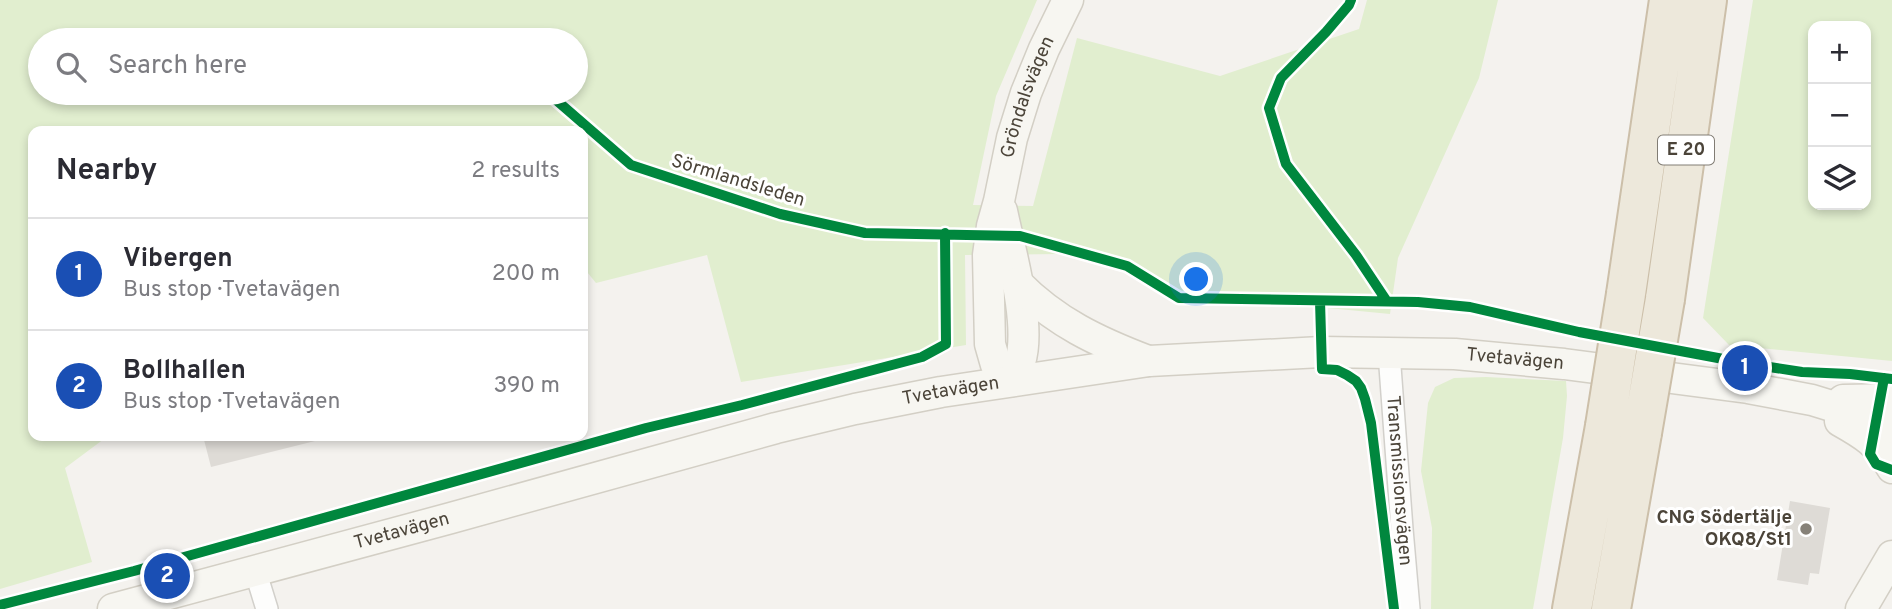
<!DOCTYPE html>
<meta charset="utf-8">
<style>
:root{--surface:#fff;--page:#f2f2f3;--text:#2b2b33;--muted:#7c7c81;--line:#e1e1e2;--accent:#868178}
body{margin:0;font-family:Overpass,sans-serif;background:var(--page);color:var(--text)}
.controls{position:absolute;right:21px;top:21px;display:grid;overflow:hidden;border-radius:14px;box-shadow:0 4px 10px #0003}
.controls button{width:63px;height:63px;display:grid;place-items:center;padding:0;border:0;border-bottom:2px solid var(--line);background:var(--surface);color:var(--text);font:35px sans-serif}
.you{position:absolute;left:1197px;top:280px;width:24px;height:24px;margin:-18px;border:5px solid #fff;border-radius:50%;background:#1a73e8;box-shadow:0 0 0 10px #1a73e833}
.badge{display:grid;place-items:center;width:46px;height:46px;border-radius:50%;background:var(--accent);color:#fff;font-size:23px;font-weight:700}
.pin{position:absolute;translate:-50% -50%;border:4px solid #fff;box-shadow:0 2px 7px #0006}
.list{margin:0;padding:0;list-style:none}
h2{display:flex;justify-content:space-between;align-items:center;height:91px;margin:0;padding:0 28px;font-size:30px}
h2 small{font-size:23px;font-weight:400;color:var(--muted)}
.list li{display:grid;grid-template-columns:46px 1fr auto;gap:21px;align-items:center;box-sizing:border-box;height:112px;padding:0 28px;border-top:2px solid var(--line)}
.list b{display:block;font-size:26px;white-space:nowrap}
.list p{margin:0;font-size:23px;white-space:nowrap;color:var(--muted)}
.list em{font-size:23px;font-style:normal;color:var(--muted)}
.icon{flex:none;width:38px;height:38px;fill:none;stroke:currentColor;stroke-width:2;stroke-linecap:round;stroke-linejoin:round}
.map{position:relative;flex:none;width:1892px;height:609px;overflow:hidden}
.search{position:absolute;background:var(--surface);box-shadow:0 4px 10px #0003;left:28px;top:28px;width:560px;height:77px;display:flex;align-items:center;gap:18px;box-sizing:border-box;padding:0 24px;border-radius:38px;color:var(--muted);font-size:26px}
.panel{position:absolute;background:var(--surface);box-shadow:0 4px 10px #0003;left:28px;top:126px;width:560px;height:315px;border-radius:14px}
.map>svg:first-child{display:block}
.green{fill:#e1eecf;fill-rule:evenodd}
.building{fill:#dedbd6}
.lines{fill:none;stroke-linecap:round;stroke-linejoin:round}
.street-casing{stroke:#d2d0cb;stroke-width:24}
.secondary-casing{stroke:#d3cfc5;stroke-width:33}
.highway-casing{stroke:#ccbfa9;stroke-width:42}
.street{stroke:#fdfdfc;stroke-width:21}
.secondary{stroke:#f7f6f1;stroke-width:30}
.highway{stroke:#ede8db;stroke-width:38}
.highway-bridge-casing{stroke:#ccbfa9;stroke-width:42;stroke-linecap:butt}
.highway-bridge{stroke:#ede8db;stroke-width:38}
.cycleway-casing{stroke:#fff;stroke-width:15}
.cycleway{stroke:#00873e;stroke-width:10}
.poi-dot{fill:#868178;stroke:#fff;stroke-width:2.5}
.labels{text-anchor:middle;dominant-baseline:central;stroke-width:6;stroke-linejoin:round;paint-order:stroke}
.shield{fill:#fff;stroke:#817c74;stroke-width:2}
.shield-label{font-size:18px;font-weight:bold;fill:#4b4439}
.street-label{font-size:19px;fill:#4b4439;stroke:#fff}
.poi-label{font-size:19px;font-weight:bold;fill:#4b4439;stroke:#fff;text-anchor:end}
</style>
<div class="map">
<svg width="1892" height="609" viewBox="0 0 1892 609">
<rect width="100%" height="100%" fill="#f4f2ee"/>
<path class="green" d="M0,0H1037L996,96L973,205L1033,206L1077,38L1220,76L1359,29L1367,0H1498L1479,78L1398,258L1390,314L1328,308L1180,305L1127,273L1062,254L965,255L966,345L741,382L707,255L596,283L583,267V131H33V436H108L65,468L92,562L0,589ZM40,40H576V93H40Z
M1753,0H1892V361L1729,345L1703,318ZM1866,26V205H1813V26Z
M1486,377L1566,381L1567,396L1563,438L1533,609H1431L1432,528L1421,471L1428,403L1435,387L1454,378Z"/>
<path class="building" d="M203,436H315V441L211,467Z
M1790,501L1830,508L1819,574L1810,573L1808,585L1777,580Z"/>
<g class="lines">
<defs>
<g id="street">
<path id="s1" d="M1389,353L1402,529L1409,609"/>
<path d="M255,570L267,609"/>
</g>
<g id="secondary">
<path d="M1002,211C1010,250 1032,325 1020,362C1018,368 1014,375 1011,381"/>
<path d="M1017,283C1055,322 1098,342 1148,361"/>
<path id="s2" d="M1011,381L996,365L990,344L988,255L992,226L999,201L1012,138L1026,93L1044,49L1068,0"/>
<path d="M1843,400L1892,399"/>
<path d="M1840,421C1865,435 1878,443 1892,468"/>
<path id="s3" d="M113,609L451,518L776,428L855,409L941,392L1149,361L1321,352L1455,354L1564,364L1748,388L1812,400L1877,420L1892,428"/>
<path d="M1861,609L1892,556"/>
</g>
<path id="highway" d="M1626,294L1669,0
M1665,299L1707,0
M1572,609L1605,426
M1611,609L1642,433"/>
</defs>
<use href="#street" class="street-casing"/>
<use href="#secondary" class="secondary-casing"/>
<use href="#highway" class="highway-casing"/>
<use href="#street" class="street"/>
<use href="#secondary" class="secondary"/>
<use href="#highway" class="highway"/>
<defs>
<path id="highway-bridge" d="M1605,426L1626,294
M1642,433L1665,299"/>
</defs>
<use href="#highway-bridge" class="highway-bridge-casing"/>
<use href="#highway-bridge" class="highway-bridge"/>
<defs>
<path id="cycleway" d="M1351,0L1349,5L1326,32L1281,78L1269,108L1286,164L1356,255L1386,300
M548,93L631,165L780,214L865,233L1020,236L1127,266L1179,298L1418,302L1470,307L1579,332L1750,364L1802,372L1850,374L1892,379
M1320,301L1322,369L1337,370L1347,375L1356,381L1361,388L1365,399L1371,423L1394,609
M1884,378L1870,454L1876,464L1892,470
M0,605L134,571L646,428L742,405L922,357L946,344L945,233"/>
</defs>
<use href="#cycleway" class="cycleway-casing"/>
<use href="#cycleway" class="cycleway"/>
</g>
<circle class="poi-dot" cx="1806" cy="529" r="7"/>
<g class="labels">
<rect class="shield" x="1658" y="135.5" width="56" height="29" rx="5"/>
<g class="shield-label">
<text x="1686" y="150">E 20</text>
</g>
<g class="street-label">
<text stroke="none"><textPath href="#s2" startOffset="296">Gröndalsvägen</textPath></text>
<text transform="translate(738 181) rotate(17)">Sörmlandsleden</text>
<text stroke="none"><textPath href="#s3" startOffset="1433">Tvetavägen</textPath></text>
<text stroke="none"><textPath href="#s3" startOffset="866">Tvetavägen</textPath></text>
<text stroke="none"><textPath href="#s1" startOffset="128">Transmissionsvägen</textPath></text>
<text stroke="none"><textPath href="#s3" startOffset="299">Tvetavägen</textPath></text>
</g>
<g class="poi-label">
<text x="1792" y="518">CNG Södertälje<tspan x="1792" dy="22">OKQ8/St1</tspan></text>
</g>
</g>
</svg>
<div class="controls">
<button>+</button>
<button>−</button>
<button><svg class="icon" aria-label="layers" viewBox="0 0 24 24"><path d="M12 4l9 5-9 5-9-5zM3 14l9 5 9-5"/></svg></button>
</div>
<div class="you"></div>
<div class="pin badge" style="left:1745px;top:368px;background:#1a4fb4">1</div>
<div class="pin badge" style="left:167px;top:576px;background:#1a4fb4">2</div>
<div class="search"><svg class="icon" aria-label="search" viewBox="0 0 24 24"><circle cx="10" cy="10" r="6"/><path d="M15 15l6 6"/></svg>Search here</div>
<section class="panel">
<h2>Nearby<small>2 results</small></h2>
<ul class="list">
<li><span class="badge" style="background:#1a4fb4">1</span><div><b>Vibergen</b><p>Bus stop · Tvetavägen</p></div><em>200 m</em></li>
<li><span class="badge" style="background:#1a4fb4">2</span><div><b>Bollhallen</b><p>Bus stop · Tvetavägen</p></div><em>390 m</em></li>
</ul>
</section>
</div>
